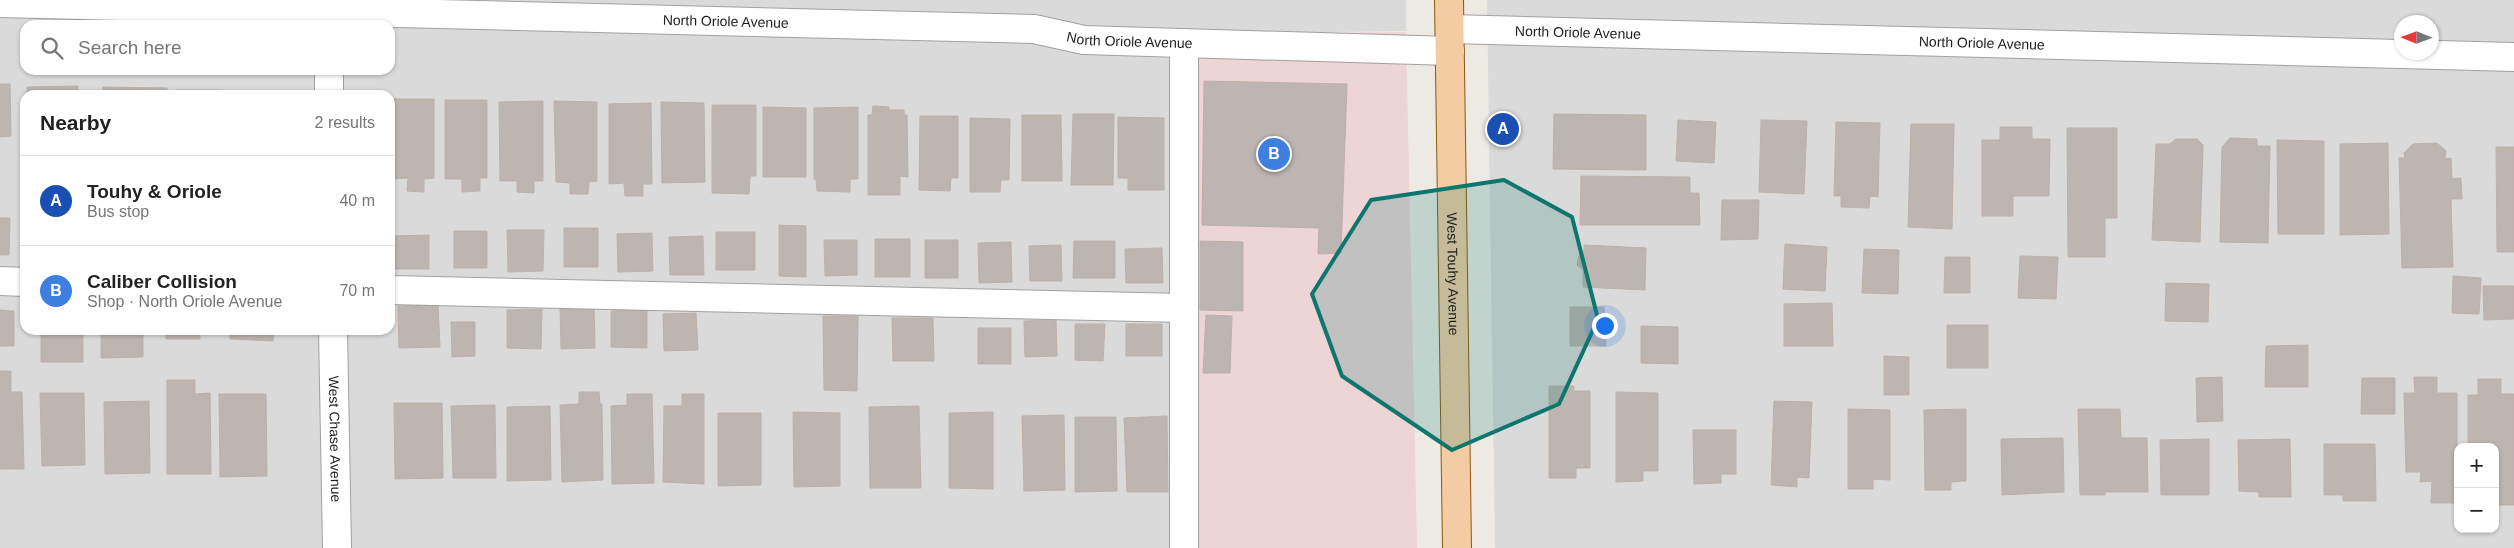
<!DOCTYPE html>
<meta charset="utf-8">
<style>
:root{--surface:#fff;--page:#f2f2f2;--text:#222;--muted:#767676;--line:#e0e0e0;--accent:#b9111b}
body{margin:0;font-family:Helvetica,sans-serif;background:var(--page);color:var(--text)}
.controls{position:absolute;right:15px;bottom:15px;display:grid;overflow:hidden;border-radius:10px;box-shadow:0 1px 4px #0004}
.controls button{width:45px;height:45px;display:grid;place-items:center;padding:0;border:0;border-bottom:1px solid var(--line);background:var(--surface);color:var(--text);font:25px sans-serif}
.compass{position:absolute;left:2394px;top:15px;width:45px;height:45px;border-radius:50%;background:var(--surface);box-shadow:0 1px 4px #0004;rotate:271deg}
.you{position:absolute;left:1604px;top:325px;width:18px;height:18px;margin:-12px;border:4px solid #fff;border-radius:50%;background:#1a73e8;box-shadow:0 0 0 8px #1a73e833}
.badge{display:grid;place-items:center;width:32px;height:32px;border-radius:50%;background:var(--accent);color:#fff;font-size:16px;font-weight:700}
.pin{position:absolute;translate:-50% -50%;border:2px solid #fff;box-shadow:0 1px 5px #0006}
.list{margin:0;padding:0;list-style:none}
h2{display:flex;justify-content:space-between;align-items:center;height:65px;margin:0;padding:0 20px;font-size:21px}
h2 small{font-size:16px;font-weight:400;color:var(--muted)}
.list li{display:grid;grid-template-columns:32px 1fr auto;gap:15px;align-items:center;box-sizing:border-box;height:90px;padding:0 20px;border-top:1px solid var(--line)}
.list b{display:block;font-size:19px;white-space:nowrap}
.list p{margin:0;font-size:16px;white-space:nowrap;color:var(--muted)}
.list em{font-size:16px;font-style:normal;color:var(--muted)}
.icon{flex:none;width:28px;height:28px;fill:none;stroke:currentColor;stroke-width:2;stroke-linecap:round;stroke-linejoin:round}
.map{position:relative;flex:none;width:2514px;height:548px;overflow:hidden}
.search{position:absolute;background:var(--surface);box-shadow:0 1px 4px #0004;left:20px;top:20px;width:375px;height:55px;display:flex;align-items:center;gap:12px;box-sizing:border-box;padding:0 18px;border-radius:15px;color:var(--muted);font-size:19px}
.panel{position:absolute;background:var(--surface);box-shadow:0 1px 4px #0004;left:20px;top:90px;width:375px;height:245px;border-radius:15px}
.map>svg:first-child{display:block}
.residential{fill:#dbdada;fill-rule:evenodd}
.commercial{fill:#edd4d5}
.building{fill:#bdb5b1;stroke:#beb0a7}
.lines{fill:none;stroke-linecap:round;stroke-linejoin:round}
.minor-casing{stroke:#a1a1a1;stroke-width:30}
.major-casing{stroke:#8a580d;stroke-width:30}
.minor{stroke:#fff;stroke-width:28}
.major{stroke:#f4cca3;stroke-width:28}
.marked{fill:#0f766e;fill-opacity:0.2;stroke:#0f766e;stroke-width:4;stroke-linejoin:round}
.labels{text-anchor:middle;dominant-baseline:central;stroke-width:4.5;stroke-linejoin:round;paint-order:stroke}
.street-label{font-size:14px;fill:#1d1d1d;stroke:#fff}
</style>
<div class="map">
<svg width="2514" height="548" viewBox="0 0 2514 548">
<rect width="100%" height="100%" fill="#edeae4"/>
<path class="residential" d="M0,0H1406V31L1175,34L1178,548H0ZM25,25H390V70H25ZM25,95H390V330H25Z
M1487,0H2514V548H1495ZM2402,22H2432V52H2402ZM2458,447H2495V529H2458Z"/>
<path class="commercial" d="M1406,32L1417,548H1178L1174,34Z"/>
<path class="building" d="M1204,81L1347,84L1341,253L1318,254L1319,228L1202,225Z
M0,84H10L11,136L0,137Z
M78,86V95H27V87Z
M103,87L167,88V95H103Z
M176,90H218V95H176Z
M228,91H270V95H228Z
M390,99H434V178L424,179V192L407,191L408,178L391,179Z
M445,100H487V178H480V191L462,192V179H445Z
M543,101V181H534V193L517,192V181H500L499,102Z
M554,101L597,102V181L589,182L588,194H570V183L556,182Z
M661,102L704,103L705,182L662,183Z
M651,103L652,184H643V196H625L624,183L609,184V104Z
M712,105H756V176H750L749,194L712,193Z
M873,106L889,107V110H904V115H907L908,177L900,176V195H868V115H872Z
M763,107L806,108V177H763Z
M858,107V179H850V192L817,191L816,179H814V108Z
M1073,114H1114L1113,185H1071Z
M1554,114L1646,115V170L1553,169Z
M1022,115H1061L1062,181H1022Z
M920,116H958V178H951L950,191L919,190Z
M1118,117L1164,118V190H1128V178H1118Z
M970,118L1010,119L1009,180H1001L1000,192H970Z
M1678,120L1716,122L1714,163L1676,161Z
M1761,120L1807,121L1804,194L1759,192Z
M1836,122L1880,123L1878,197L1870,196L1869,208L1841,207V196H1834Z
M1911,124H1954L1952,229L1908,227Z
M2000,127H2032V139H2050L2049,196H2013V216H1982V140H2000Z
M2067,128H2117V218H2105V257H2068Z
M2230,138L2257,139V146H2270L2268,243L2220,242L2222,147Z
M2176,139H2197L2203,145L2200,242L2152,240L2156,144H2170Z
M2277,140L2324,141V234H2278Z
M2388,143L2389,234L2340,235V144Z
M2437,143L2446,151L2445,159L2451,158L2452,179L2461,178L2462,199H2451L2453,267L2402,268L2399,158H2405L2404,153L2413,144Z
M2496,147H2514V252H2497Z
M1581,176L1690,177V193H1699L1700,225H1580Z
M1722,200H1759L1758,239L1721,240Z
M0,218H10L9,255H0Z
M779,225L806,226V277L779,276Z
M564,228H598V267H564Z
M507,230H544L543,271L508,272Z
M454,231H487V268H454Z
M716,232H755V270H716Z
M652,233L653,271L618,272L617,234Z
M429,235V269H390V236Z
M703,236L704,275H670L669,237Z
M875,239H910V277H875Z
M824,240H857V275L825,276Z
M925,240H958V278H925Z
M1074,241H1115V278H1073Z
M1200,241L1243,242V311L1200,310Z
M1011,242L1012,282L979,283L978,243Z
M1785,244L1827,247L1825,291L1783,289Z
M1061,245L1062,281H1030L1029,246Z
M1584,245L1646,248L1645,290L1583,287V270L1577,265L1579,256L1584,251Z
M1162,248L1163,283H1126L1125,249Z
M1864,249L1899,250L1898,294L1862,293Z
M2020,256L2058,257L2056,299L2018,298Z
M1945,257H1970V293H1944Z
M2453,276L2481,278L2479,314L2452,313Z
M2166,283L2209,284L2208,322L2165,321Z
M2483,286H2514V319L2484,320Z
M1832,303L1833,346H1784V304Z
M438,305L440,347L399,348L398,306Z
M594,306L595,348L561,349L560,307Z
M1570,307H1604L1606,346H1570Z
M542,309L541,349L507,348V310Z
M0,310L14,311V346H0Z
M647,310V348L611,347V311Z
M696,313L698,350L664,351L663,314Z
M1206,315L1232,316L1230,373H1203Z
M823,316H858L857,391L824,390Z
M892,318H933L934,361H893Z
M1056,320L1057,356L1025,357L1024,321Z
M451,322H475V356L452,357Z
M1075,324H1105L1103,361L1075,360Z
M1126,324H1162V356H1126Z
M1947,325H1988V368H1947Z
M1641,326L1678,327V364L1641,363Z
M978,328H1011V364H978Z
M41,330H83V362H41Z
M101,330H143V357L101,358Z
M166,330H200V339H166Z
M230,330H274L273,341L230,339Z
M2308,345V387H2265L2266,346Z
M1884,356L1909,357V395H1884Z
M0,371H11V392H22L24,469H0Z
M2222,377L2223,421L2197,422L2196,378Z
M2414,377H2437V393H2457V503H2431L2432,481L2420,482L2421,472H2406L2404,393H2415Z
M2362,378H2395V414H2361Z
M2478,379H2501V394H2514V505H2495V447H2468V395H2478Z
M167,380H195V394L210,393L211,474H167Z
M1549,386H1574V391H1590V468H1576V478H1549Z
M579,392H599L600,404H602L603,480L562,482L560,405L579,404Z
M1616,392L1658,393V471H1643V481L1616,482Z
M40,393H84L85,465L42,466Z
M219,394H266L267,476L220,477Z
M627,394H652L654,483L612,484L611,406L627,405Z
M682,394H704V484L663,482L664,406H682Z
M149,401L150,473L105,474L104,402Z
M1774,401L1812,402L1809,478L1797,477V487L1771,485Z
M394,403H442L443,478L395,479Z
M495,405L496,478H453L451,406Z
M550,406L551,480L507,481V407Z
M919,406L921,488H870L869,407Z
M1848,409L1890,410V480L1873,479V489H1848Z
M1966,409V481L1951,482V490H1925L1924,410Z
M2078,409H2120L2121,438H2147L2148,492H2105V495H2080Z
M793,412L840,413V486L794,487Z
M993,412V489L949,488V413Z
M718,413H761V485L718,486Z
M1064,415L1065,490L1024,491L1022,416Z
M1167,416L1168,492H1127L1124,418Z
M1075,417H1116L1117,491L1075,492Z
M1693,430H1736V474H1721V483L1694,484Z
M2063,438L2064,492L2002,495L2001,439Z
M2209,439V495H2161L2160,440Z
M2290,439L2291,497H2259V492L2239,491L2238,440Z
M2324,444H2375L2376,501H2343V495H2324Z"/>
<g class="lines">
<defs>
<g id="minor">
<path id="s1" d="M0,3L1034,29L1084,40L1450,51"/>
<path id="s2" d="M1450,29L2514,57"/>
<path d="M329,70V95"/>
<path d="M0,281L25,282"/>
<path d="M390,290L1184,308"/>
<path id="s3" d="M333,330L337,548"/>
<path d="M1184,548V43"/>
</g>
<g id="major">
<path id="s4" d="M1449,0L1457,548"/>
</g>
</defs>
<use href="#minor" class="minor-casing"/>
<use href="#major" class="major-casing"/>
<use href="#minor" class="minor"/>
<use href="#major" class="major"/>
</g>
<path class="marked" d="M1504,180L1572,217L1598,319L1559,404L1452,450L1342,376L1312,294L1371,200Z"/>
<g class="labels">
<g class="street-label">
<text stroke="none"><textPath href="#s1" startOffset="726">North Oriole Avenue</textPath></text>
<text stroke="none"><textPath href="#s2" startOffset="128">North Oriole Avenue</textPath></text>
<text stroke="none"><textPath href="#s1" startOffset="1131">North Oriole Avenue</textPath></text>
<text stroke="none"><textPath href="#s2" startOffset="532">North Oriole Avenue</textPath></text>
<text stroke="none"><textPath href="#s4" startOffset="274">West Touhy Avenue</textPath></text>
<text stroke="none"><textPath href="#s3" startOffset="109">West Chase Avenue</textPath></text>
</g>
</g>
</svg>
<div class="controls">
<button>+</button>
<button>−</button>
</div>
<svg class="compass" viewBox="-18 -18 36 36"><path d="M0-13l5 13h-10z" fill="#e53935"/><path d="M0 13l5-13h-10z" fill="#767676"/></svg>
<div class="you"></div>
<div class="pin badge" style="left:1503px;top:129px;background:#1a4fb4">A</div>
<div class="pin badge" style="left:1274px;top:154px;background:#3f7fe0">B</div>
<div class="search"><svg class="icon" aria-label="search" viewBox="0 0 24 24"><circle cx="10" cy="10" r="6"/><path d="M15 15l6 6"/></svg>Search here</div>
<section class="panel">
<h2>Nearby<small>2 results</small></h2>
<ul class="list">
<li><span class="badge" style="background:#1a4fb4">A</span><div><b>Touhy &amp; Oriole</b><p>Bus stop</p></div><em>40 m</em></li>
<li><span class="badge" style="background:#3f7fe0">B</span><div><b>Caliber Collision</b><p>Shop · North Oriole Avenue</p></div><em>70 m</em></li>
</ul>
</section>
</div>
